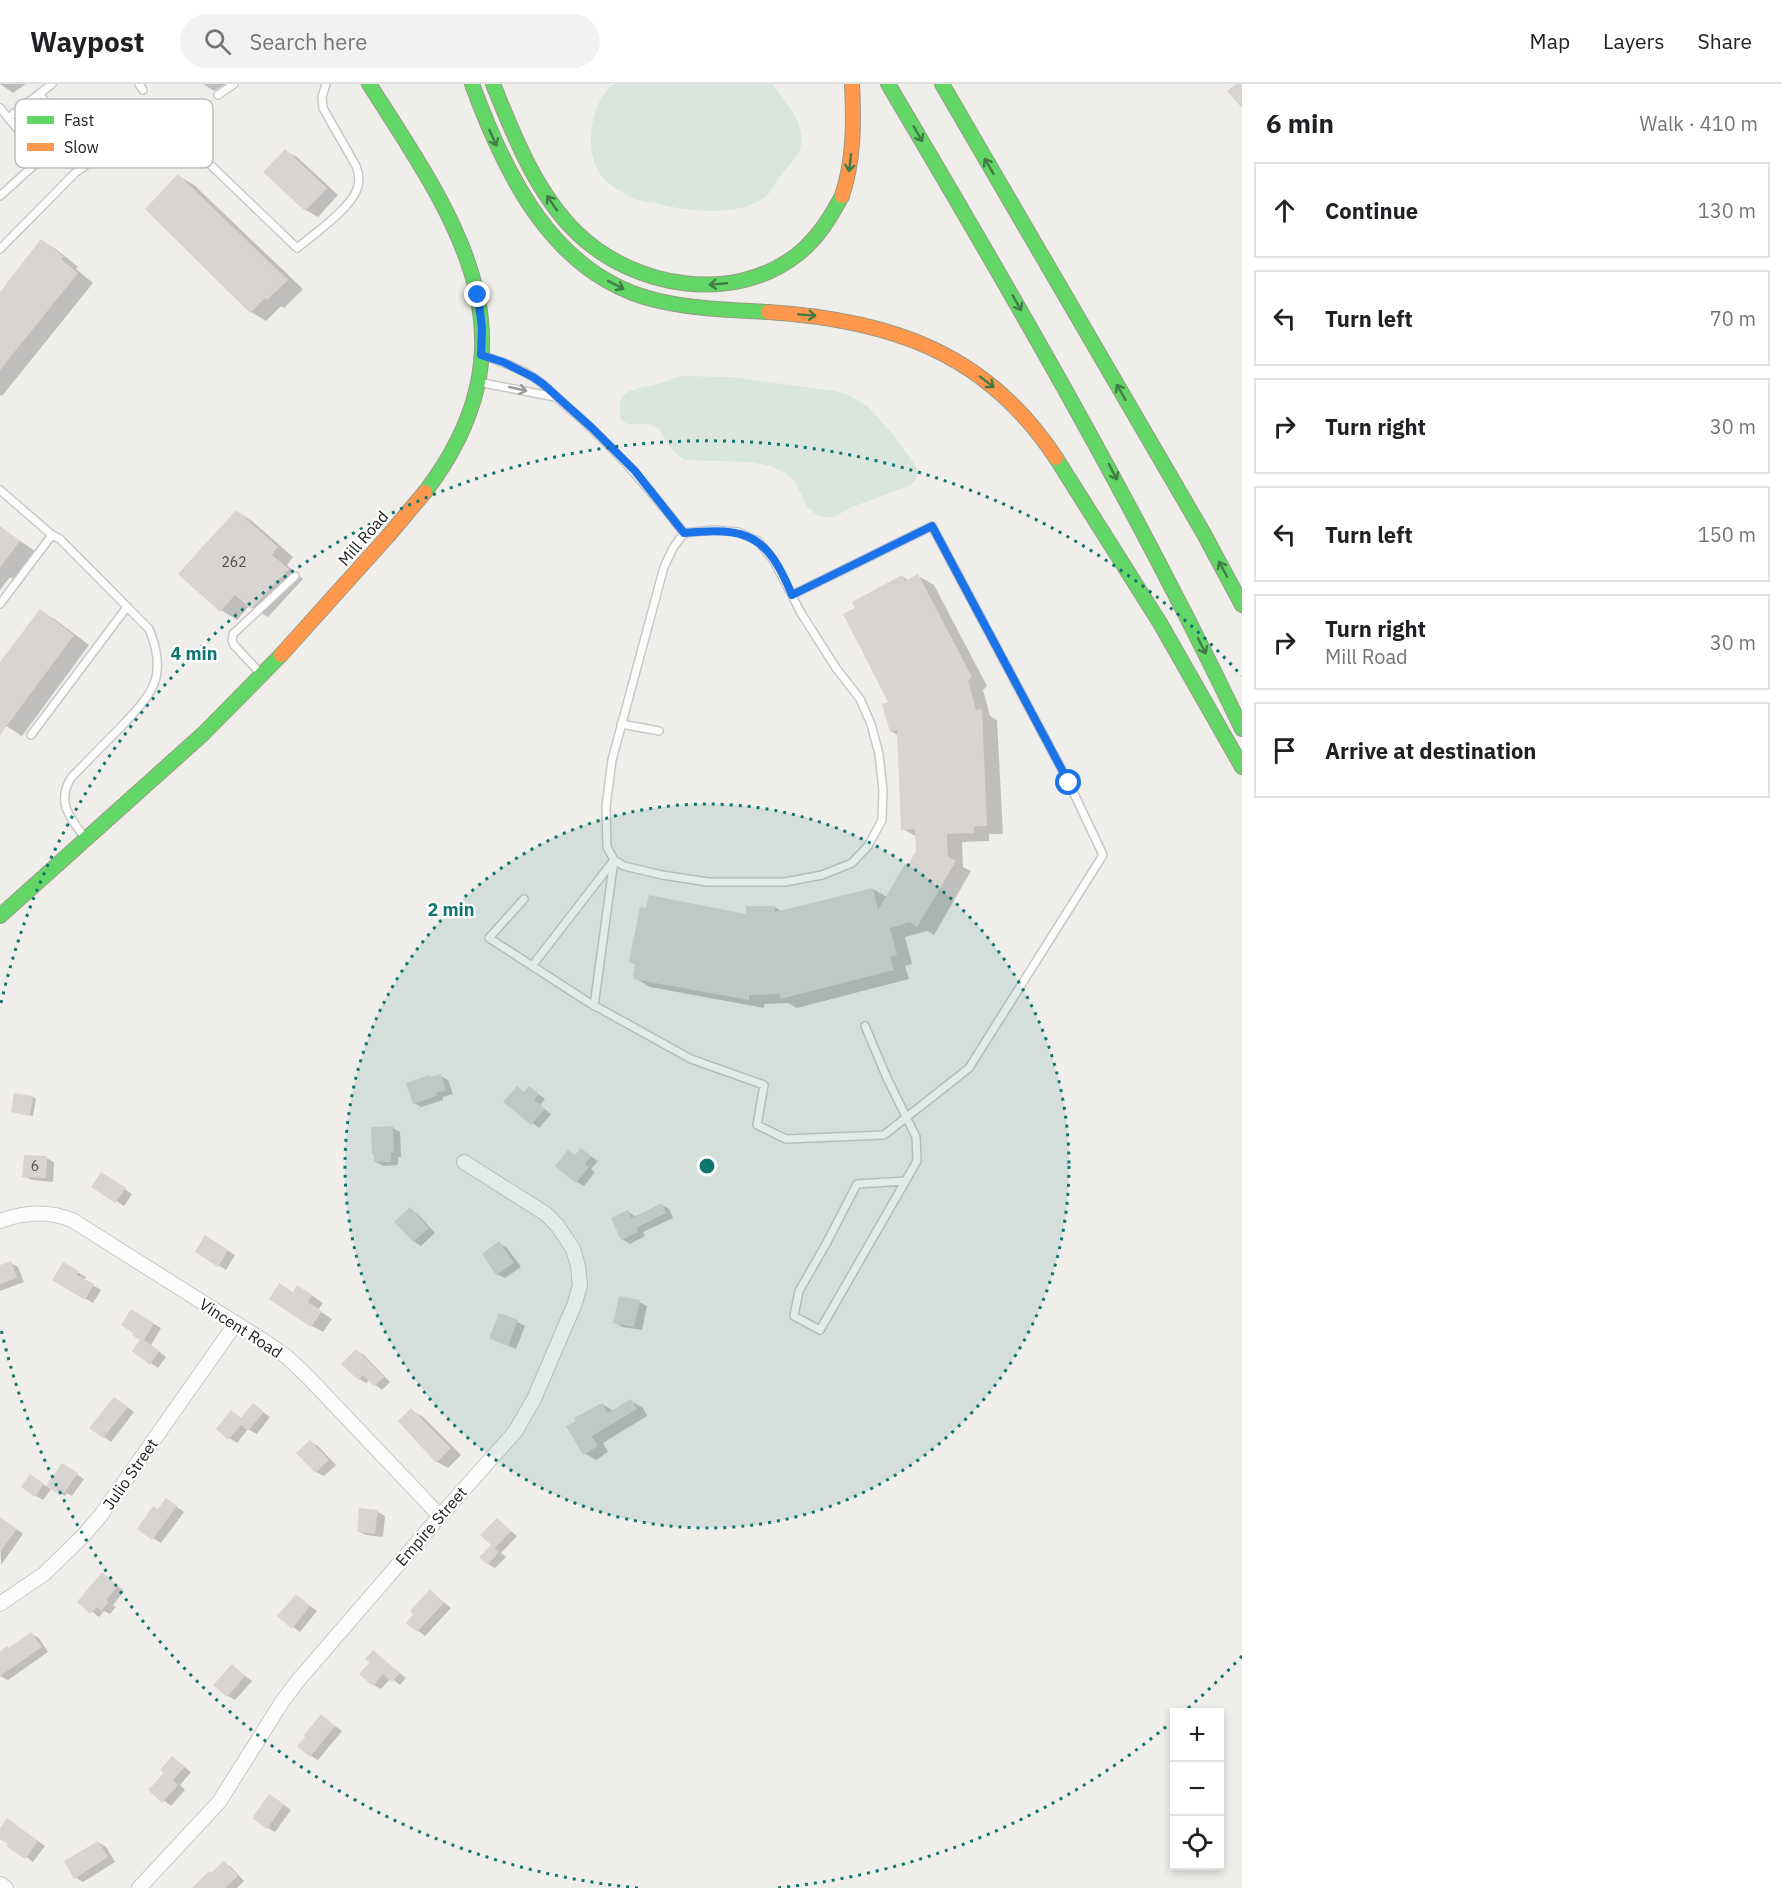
<!DOCTYPE html>
<meta charset="utf-8">
<style>
:root{--surface:#fff;--page:#f2f2f2;--text:#202124;--muted:#757577;--line:#e0e0e0}
body{margin:0;font-family:"IBM Plex Sans",sans-serif;background:var(--page);color:var(--text)}
.controls{position:absolute;right:18px;bottom:18px;display:grid;overflow:hidden;border-radius:0px;box-shadow:0 3px 9px #0003}
.controls button{width:54px;height:54px;display:grid;place-items:center;padding:0;border:0;border-bottom:2px solid var(--line);background:var(--surface);color:var(--text);font:30px sans-serif}
.stop{position:absolute;width:18px;height:18px;margin:-14px;border:4px solid #1a73e8;border-radius:50%;background:#fff}
.stop.end{background:#1a73e8;border-color:#fff;box-shadow:0 2px 6px #0008}
.list{margin:0;padding:0;list-style:none}
h2{display:flex;justify-content:space-between;align-items:center;height:78px;margin:0;padding:0 24px;font-size:26px}
h2 small{font-size:20px;font-weight:400;color:var(--muted)}
.list li{display:grid;grid-template-columns:39px 1fr auto;gap:18px;align-items:center;box-sizing:border-box;height:96px;margin:0 12px 12px;padding:0 12px;border:2px solid var(--line);border-radius:0px}
.list b{display:block;font-size:22px;white-space:nowrap}
.list p{margin:0;font-size:20px;white-space:nowrap;color:var(--muted)}
.list em{font-size:20px;font-style:normal;color:var(--muted)}
.icon{flex:none;width:33px;height:33px;fill:none;stroke:currentColor;stroke-width:2;stroke-linecap:round;stroke-linejoin:round}
.map{position:relative;flex:none;width:1242px;height:1804px;overflow:hidden}
header{display:flex;align-items:center;gap:36px;box-sizing:border-box;height:84px;padding:0 30px;background:var(--surface);border-bottom:2px solid var(--line)}
header strong{font-size:28px}
nav{display:flex;gap:33px;margin-inline-start:auto;font-size:21px}
.search{width:420px;height:54px;background:var(--page);display:flex;align-items:center;gap:15px;box-sizing:border-box;padding:0 21px;border-radius:33px;color:var(--muted);font-size:22px}
main{display:flex}
aside{flex:1;background:var(--surface)}
.map>svg:first-child{display:block}
.wetland{fill:#d9e6de}
.shadow{fill:#0003}
.building{fill:#d7d4d2}
.lines{fill:none;stroke-linecap:round;stroke-linejoin:round}
.lane-casing{stroke:#c9c8c7;stroke-width:10}
.street-casing{stroke:#c9c8c7;stroke-width:16}
.fast-casing{stroke:#999a82;stroke-width:16}
.slow-casing{stroke:#999a82;stroke-width:16}
.lane{stroke:#fdfcfc;stroke-width:7}
.street{stroke:#fdfcfc;stroke-width:14}
.fast{stroke:#63d668;stroke-width:14}
.slow{stroke:#ff974d;stroke-width:14}
.oneway{stroke:#427c45}
.oneway2{stroke:#9a9a9a}
.route{stroke:#1a73e8;stroke-width:8}
.ring{fill:none;stroke:#0f766e;stroke-width:3;stroke-dasharray:3 6}
.labels{text-anchor:middle;dominant-baseline:central;stroke-width:4.5;stroke-linejoin:round;paint-order:stroke}
.number-label{font-size:14px;fill:#4f4e4e}
.street-label{font-size:16px;fill:#222;stroke:#fff}
.key{fill:#fff;stroke:#bdbdbd;stroke-width:1.5}
.key-label{font-size:16px;fill:#222}
.centre{fill:#0f766e;stroke:#fff;stroke-width:3}
.ring-label{font-size:18px;text-anchor:middle;font-weight:bold;fill:#0f766e;stroke:#fff;stroke-width:4.5;stroke-linejoin:round;paint-order:stroke}
</style>
<header>
<strong>Waypost</strong>
<div class="search"><svg class="icon" aria-label="search" viewBox="0 0 24 24"><circle cx="10" cy="10" r="6"/><path d="M15 15l6 6"/></svg>Search here</div>
<nav><a>Map</a><a>Layers</a><a>Share</a></nav>
</header>
<main>
<div class="map">
<svg width="1242" height="1804" viewBox="0 0 1242 1804">
<rect width="100%" height="100%" fill="#f0eeeb"/>
<path class="wetland" d="M614,0H772C785,17 808,41 800,65C796,76 787,83 781,91C775,98 772,108 765,113C738,134 687,127 658,120C650,118 642,118 635,115C626,111 615,104 607,98C595,89 590,68 591,53C592,33 598,12 614,0Z
M682,292L730,293L835,307L849,311L867,322L892,349L915,381L918,389L915,397L909,402L852,423L834,433H825L817,431L807,423L794,396L785,389L770,382L751,378L684,376L671,365L659,345L649,340H627L621,336C616,309 625,307 649,302C660,300 671,295 682,292Z"/>
<path class="shadow" d="M0,0H26L13,9Z
M203,0H225L214,7Z
M285,67L297,73L338,111L318,133L306,126L265,88Z
M179,92L194,101L303,205L284,224L281,222L266,237L251,228Z
M41,156L57,166L78,183L76,185L93,199L2,312L0,311V209Z
M236,427L252,437L293,473L287,481L303,495L268,533L249,522L237,536L221,526Z
M0,443L35,467L14,496L10,493L0,506Z
M902,492L909,497L918,492L934,501L987,602L983,606L990,632L997,636L1003,750H989V757L962,758L963,783L971,787L934,851L927,847L905,853L912,880L905,882L909,895L797,924L788,919L764,920V924L650,903L635,894L637,881L631,878L747,831L775,823L783,828L873,805L887,813L908,783L918,768L917,753L903,745L899,652L891,647V619Z
M40,527L56,536L89,561L22,652L0,638V581Z
M440,992L448,996L453,1010L443,1013V1016L421,1023L414,1019L433,994Z
M530,1004L545,1015L540,1021L551,1030L539,1044L506,1018L525,1009Z
M33,1013L36,1015L33,1032L13,1027Z
M393,1044L400,1048L401,1073H398V1081L383,1082L376,1078Z
M582,1066L598,1077L591,1085L595,1088L584,1102L577,1098V1072Z
M46,1074L54,1078L53,1098L32,1096L24,1092Z
M109,1094L132,1110L124,1122L93,1102Z
M662,1121L669,1125L673,1134L643,1148L645,1152L630,1160L622,1155L627,1127L636,1133Z
M410,1125L418,1130L435,1149L421,1162L413,1157Z
M206,1153L235,1171L226,1186L197,1168Z
M499,1159L507,1164L521,1183L505,1194L497,1190Z
M11,1179L18,1183L24,1198L0,1207V1183Z
M63,1180L86,1193L84,1196L101,1206L93,1219L54,1196Z
M294,1209L310,1210L323,1219L318,1226L332,1235L323,1248L312,1242Z
M639,1218L647,1222L642,1246L622,1243L615,1238Z
M132,1227L161,1244L151,1261L166,1273L158,1284L151,1279Z
M517,1238L525,1242L516,1265L490,1254Z
M356,1267L364,1271L390,1298L382,1306L369,1296L366,1299L359,1295Z
M631,1317L643,1324L647,1332L603,1359L608,1368L596,1376L584,1369L602,1320L614,1327Z
M122,1319L134,1328L111,1358L91,1344Z
M253,1321L270,1333L257,1350L248,1345L237,1359L229,1354Z
M411,1326L423,1333L461,1371L448,1384L437,1378Z
M310,1358L318,1362L336,1381L324,1392L316,1388L298,1369Z
M63,1381L84,1395L72,1412L67,1409L65,1412L52,1404L43,1416L36,1412L37,1396L47,1403Z
M173,1420L184,1428L161,1459L139,1445Z
M378,1428L385,1432L383,1453L366,1451L358,1447Z
M497,1436L517,1452L501,1469L506,1473L495,1484L488,1480Z
M0,1439L10,1440L23,1450L1,1481Z
M103,1490L124,1507L113,1521L116,1523L110,1530L104,1527L99,1533L79,1518Z
M430,1507L451,1524L425,1552L408,1539Z
M296,1512L317,1527L300,1548L293,1543Z
M31,1550L39,1554L48,1568L8,1596L0,1592V1570Z
M373,1568L406,1594L400,1601L391,1594L381,1605L374,1601L372,1578Z
M232,1582L252,1597L235,1616L228,1612Z
M321,1632L342,1647L318,1676L311,1672Z
M173,1674L191,1688L180,1701L185,1706L171,1722L150,1706L166,1689Z
M277,1716L291,1726L275,1748L268,1744Z
M14,1740L45,1762L33,1778L0,1753V1746Z
M98,1758L106,1763L115,1778L83,1798L75,1793Z
M224,1779L231,1783L244,1797L237,1804H197Z"/>
<path class="building" d="M1236,0H1242V24L1227,7Z
M285,65L327,104L305,127L263,88Z
M178,90L288,196L267,216L265,214L250,229L145,125Z
M41,155L64,173L61,175L78,189L0,286V208Z
M236,426L278,463L272,471L289,485L251,525L235,511L220,528L178,490Z
M0,442L20,457L0,484Z
M918,490L972,593L968,596L976,626L982,625L987,742H974V749L947,750L948,772L956,777L917,843L910,838L890,844L897,871L890,873L894,886L780,915V910L749,911V916L633,895L635,879L629,878L640,823L646,824L649,811L746,830V822H775V828L873,804L878,826L905,780L908,781L916,767L915,745L901,746L897,646L890,648L882,620L888,618L843,530L855,524L852,518L902,491L905,497Z
M40,525L74,551L0,651V578Z
M441,990L446,1006L436,1009L437,1012L413,1020L406,999L430,991L431,993Z
M517,1002L524,1008L529,1002L539,1010L534,1016L545,1025L531,1041L503,1018Z
M14,1009L33,1012L30,1032L11,1028Z
M393,1042L394,1069H391V1078H374V1070H372L371,1043Z
M581,1064L591,1072L585,1080L589,1083L576,1099L555,1082L568,1066L575,1071Z
M24,1071L47,1072L46,1094L22,1093Z
M101,1088L126,1104L115,1119L91,1103Z
M662,1119L666,1129L636,1144L638,1148L621,1156L611,1134L628,1126L631,1134Z
M410,1123L429,1144L413,1158L394,1138Z
M205,1151L228,1166L218,1183L195,1168Z
M499,1157L514,1179L496,1191L482,1170Z
M11,1177L17,1194L0,1200V1181Z
M63,1178L79,1187L77,1191L94,1200L85,1216L52,1196Z
M279,1199L293,1208L297,1201L312,1211L308,1218L322,1227L311,1243L269,1215Z
M619,1212L640,1216L634,1243L613,1239Z
M131,1225L154,1239L144,1256L159,1267L150,1281L132,1267L140,1256L132,1251L133,1249L121,1241Z
M499,1229L518,1236L508,1262L489,1254Z
M356,1265L384,1293L374,1302L363,1291L358,1296L341,1280Z
M114,1313L128,1323L103,1354L89,1344Z
M631,1315L637,1325L592,1352L598,1362L583,1371L566,1342L576,1337L574,1334L602,1319L608,1329Z
M253,1319L264,1328L248,1347L241,1341L228,1356L216,1345L231,1326L241,1334Z
M411,1324L451,1364L436,1379L398,1337Z
M310,1356L329,1376L315,1389L296,1369Z
M62,1379L78,1389L64,1409L59,1405L56,1409L46,1402Z
M30,1390L44,1400L35,1413L21,1403Z
M166,1414L177,1422L152,1456L137,1445L153,1422L158,1425Z
M359,1424L378,1426L375,1450L357,1448Z
M0,1433L17,1445L0,1468Z
M497,1434L511,1447L495,1464L499,1468L487,1481L479,1473L491,1461L480,1451Z
M102,1488L118,1502L106,1516L109,1518L101,1527L97,1523L90,1530L77,1518Z
M430,1505L444,1519L417,1548L406,1539L413,1531L410,1527Z
M296,1510L310,1522L292,1545L277,1532Z
M31,1548L42,1563L0,1592V1568L7,1562L9,1564Z
M373,1566L400,1589L392,1598L383,1590L373,1602L359,1590L370,1578L365,1575Z
M232,1580L245,1592L227,1613L213,1601Z
M321,1630L335,1642L310,1673L297,1662L305,1653L304,1651Z
M172,1672L185,1683L173,1696L178,1701L162,1719L148,1706L164,1689L160,1686Z
M269,1710L284,1720L267,1745L252,1734Z
M7,1734L38,1757L25,1775L6,1762L8,1760L0,1755V1744Z
M98,1757L108,1773L74,1795L64,1777Z
M224,1777L238,1792L225,1804H192L209,1787L211,1789Z"/>
<g class="lines">
<defs>
<path id="lane" d="M139,0L143,6
M39,10L76,56
M218,11L234,0
M0,24L42,74L0,112
M8,34L52,0
M0,165L75,89L129,51L148,46L173,50L194,65L297,164C313,151 351,124 357,105C360,97 359,89 356,82L323,24L322,13L326,0
M481,271C499,277 517,283 533,293C545,300 554,311 564,320C611,359 646,401 684,449L713,446L738,448L758,457L774,477L801,529L836,584L860,615L871,640L879,670L883,706L882,736L868,762L852,779L822,791L785,798H708L662,791L624,782L614,776L607,763L606,723L612,676L664,483L673,464L684,449
M478,298L555,313
M0,406L52,451L60,455L149,545C169,593 152,610 120,644C104,660 87,677 71,694C56,718 70,734 85,754
M0,520L52,451
M260,589L234,561L232,556L233,550L295,492
M621,640L659,647
M31,651L127,523
M524,815L489,854L588,918L691,975L764,1001L757,1041L786,1055L884,1051L969,984L1103,771L1069,699L932,442L792,511
M532,882L614,776L594,922
M865,942L887,994L916,1053L917,1077L820,1246L794,1232L799,1207L826,1160L857,1100L906,1097"/>
<path id="street" d="M0,1137C24,1128 47,1126 72,1136L267,1259L287,1273L309,1294L440,1432
M0,1520L44,1490L83,1452L101,1431L236,1239
M0,1800L6,1804
M139,1804L219,1718L282,1618L296,1599L440,1432L515,1348L534,1315L575,1219L580,1201L578,1182L573,1165L557,1141L546,1130L464,1078"/>
<path id="fast" d="M369,0C457,137 542,254 425,408
M472,0C505,90 553,191 655,216C692,225 731,226 768,228
M493,0C514,52 536,109 577,149C634,204 734,221 798,170C818,154 830,134 842,112
M888,0C1013,211 1136,423 1242,645
M942,0L1204,450L1242,521
M1056,374L1160,539L1242,683
M0,832L203,650L281,571"/>
<path id="slow" d="M842,112C854,76 854,38 852,0
M768,228C890,236 986,268 1056,374
M281,571L388,452L425,408"/>
</defs>
<use href="#lane" class="lane-casing"/>
<use href="#street" class="street-casing"/>
<use href="#fast" class="fast-casing"/>
<use href="#slow" class="slow-casing"/>
<use href="#lane" class="lane"/>
<use href="#street" class="street"/>
<use href="#fast" class="fast"/>
<use href="#slow" class="slow"/>
</g>
<defs><path id="oneway-shaft" d="M-6 0H5M1.5-3L5.5 0L1.5 3" fill="none" stroke-width="1.6" stroke-linecap="round" stroke-linejoin="round" transform="scale(1.5)"/></defs>
<g class="oneway">
<use href="#oneway-shaft" transform="translate(918 50) rotate(60)"/>
<use href="#oneway-shaft" transform="translate(493 54) rotate(66)"/>
<use href="#oneway-shaft" transform="translate(850 79) rotate(97)"/>
<use href="#oneway-shaft" transform="translate(989 82) rotate(-120)"/>
<use href="#oneway-shaft" transform="translate(552 119) rotate(-124)"/>
<use href="#oneway-shaft" transform="translate(718 200) rotate(175)"/>
<use href="#oneway-shaft" transform="translate(616 201) rotate(27)"/>
<use href="#oneway-shaft" transform="translate(1017 219) rotate(60)"/>
<use href="#oneway-shaft" transform="translate(807 231) rotate(5)"/>
<use href="#oneway-shaft" transform="translate(987 298) rotate(38)"/>
<use href="#oneway-shaft" transform="translate(1121 308) rotate(-120)"/>
<use href="#oneway-shaft" transform="translate(1113 388) rotate(62)"/>
<use href="#oneway-shaft" transform="translate(1223 485) rotate(-118)"/>
<use href="#oneway-shaft" transform="translate(1202 562) rotate(63)"/>
</g>
<use class="oneway2" href="#oneway-shaft" transform="translate(518 305) rotate(13)"/>
<g class="lines">
<path class="route" d="M478,211L482,245L481,271L503,278L533,293L543,300L592,344L635,387L684,449C747,443 767,450 792,511L932,442L1069,699"/>
</g>
<circle cx="707" cy="1082" r="362" fill="#0f766e" fill-opacity=".12"/>
<g class="ring">
<circle cx="707" cy="1082" r="362"/>
<path d="M1242 1572A725 725 0 0 1 1187 1625M1173 1637A725 725 0 0 1 776 1804M638 1804A725 725 0 0 1 1 1245M1 919A725 725 0 0 1 1242 592"/>
</g>
<g class="labels">
<g class="number-label">
<text x="234" y="478">262</text>
<text x="35" y="1082">6</text>
</g>
<g class="street-label">
<text transform="translate(363 454) rotate(-49)">Mill Road</text>
<text transform="translate(241 1244) rotate(33)">Vincent Road</text>
<text transform="translate(130 1390) rotate(-55)">Julio Street</text>
<text transform="translate(431 1442) rotate(-49)">Empire Street</text>
</g>
</g>
<rect x="15" y="15" width="198" height="69" rx="9" class="key"/>
<rect x="27" y="32" width="27" height="8" fill="#63d668"/>
<rect x="27" y="59" width="27" height="8" fill="#ff974d"/>
<g class="key-label">
<text x="64" y="42">Fast</text>
<text x="64" y="69">Slow</text>
</g>
<circle cx="707" cy="1082" r="9" class="centre"/>
<g class="ring-label">
<text x="194" y="576">4 min</text>
<text x="451" y="832">2 min</text>
</g>
</svg>
<div class="controls">
<button>+</button>
<button>−</button>
<button><svg class="icon" aria-label="locate" viewBox="0 0 24 24"><circle cx="12" cy="12" r="6"/><path d="M12 2v4M12 18v4M2 12h4M18 12h4"/></svg></button>
</div>
<div class="stop" style="left:1069px;top:699px"></div>
<div class="stop end" style="left:478px;top:211px"></div>
</div>
<aside>
<h2>6 min<small>Walk · 410 m</small></h2>
<ul class="list">
<li><svg class="icon" aria-label="ahead" viewBox="0 0 24 24"><path d="M12 20V5M6 11l6-6 6 6"/></svg><div><b>Continue</b></div><em>130 m</em></li>
<li><svg class="icon" aria-label="left" viewBox="0 0 24 24"><path d="M17 20v-9H6M10 6l-5 5 5 5"/></svg><div><b>Turn left</b></div><em>70 m</em></li>
<li><svg class="icon" aria-label="right" viewBox="0 0 24 24"><path d="M7 20v-9h11M14 6l5 5-5 5"/></svg><div><b>Turn right</b></div><em>30 m</em></li>
<li><svg class="icon" aria-label="left" viewBox="0 0 24 24"><path d="M17 20v-9H6M10 6l-5 5 5 5"/></svg><div><b>Turn left</b></div><em>150 m</em></li>
<li><svg class="icon" aria-label="right" viewBox="0 0 24 24"><path d="M7 20v-9h11M14 6l5 5-5 5"/></svg><div><b>Turn right</b><p>Mill Road</p></div><em>30 m</em></li>
<li><svg class="icon" aria-label="arrive" viewBox="0 0 24 24"><path d="M6 21V4h12l-3 4 3 4H6"/></svg><div><b>Arrive at destination</b></div></li>
</ul>
</aside>
</main>
